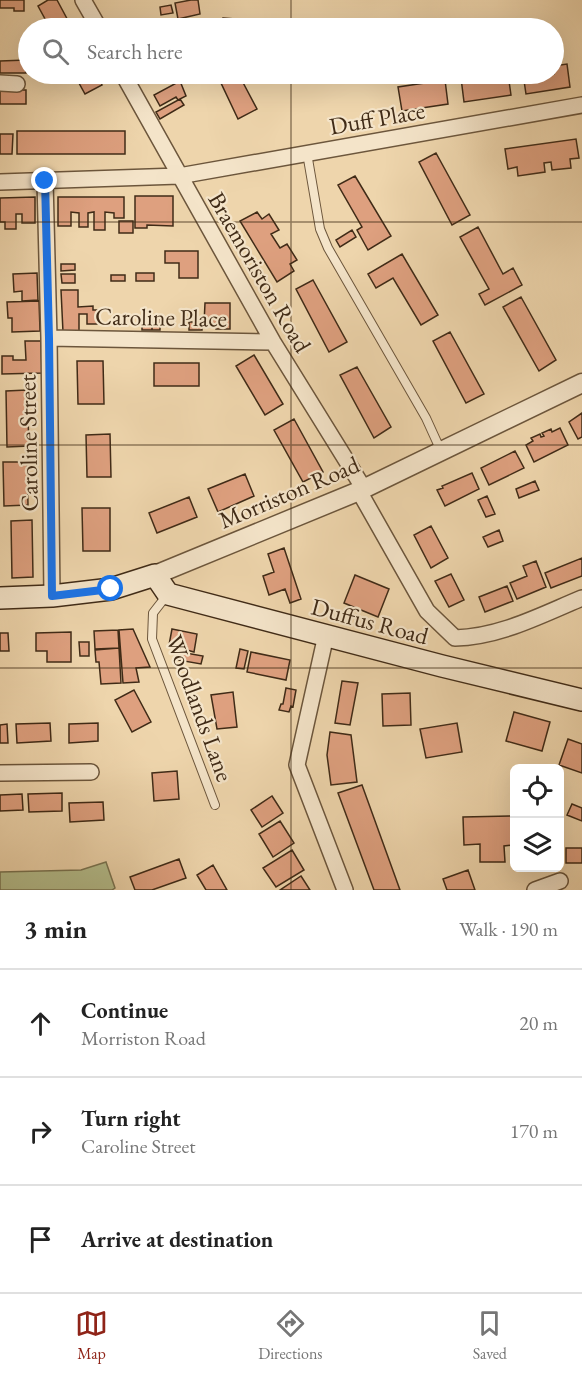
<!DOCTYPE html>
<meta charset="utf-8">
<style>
:root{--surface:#fff;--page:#f2f2f2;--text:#222;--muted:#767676;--line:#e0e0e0;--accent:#8f2418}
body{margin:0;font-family:"EB Garamond",serif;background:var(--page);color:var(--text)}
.controls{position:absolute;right:18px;bottom:18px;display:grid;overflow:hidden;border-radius:9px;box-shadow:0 6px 24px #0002}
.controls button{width:54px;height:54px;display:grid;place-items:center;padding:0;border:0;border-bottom:2px solid var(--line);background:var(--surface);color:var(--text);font:30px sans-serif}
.stop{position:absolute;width:18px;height:18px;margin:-14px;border:4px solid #1a73e8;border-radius:50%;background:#fff}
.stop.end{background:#1a73e8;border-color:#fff;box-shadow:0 2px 6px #0008}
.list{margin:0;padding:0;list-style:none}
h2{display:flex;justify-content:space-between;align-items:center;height:78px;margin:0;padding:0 24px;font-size:26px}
h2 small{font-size:20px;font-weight:400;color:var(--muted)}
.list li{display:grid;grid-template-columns:39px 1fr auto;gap:18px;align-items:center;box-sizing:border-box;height:108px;padding:0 24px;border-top:2px solid var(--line)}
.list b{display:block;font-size:22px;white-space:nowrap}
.list p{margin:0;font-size:20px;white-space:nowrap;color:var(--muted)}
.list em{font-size:20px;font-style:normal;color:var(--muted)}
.icon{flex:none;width:33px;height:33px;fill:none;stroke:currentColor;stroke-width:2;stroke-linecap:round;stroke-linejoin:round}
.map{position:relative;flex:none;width:582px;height:890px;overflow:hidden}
.search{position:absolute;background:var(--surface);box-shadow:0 6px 24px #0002;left:18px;right:18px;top:18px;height:66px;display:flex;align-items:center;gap:15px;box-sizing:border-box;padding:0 21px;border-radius:33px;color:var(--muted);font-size:22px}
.sheet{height:402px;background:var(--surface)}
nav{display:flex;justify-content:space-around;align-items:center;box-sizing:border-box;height:84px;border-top:2px solid var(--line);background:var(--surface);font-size:16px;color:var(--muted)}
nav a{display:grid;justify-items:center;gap:3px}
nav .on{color:var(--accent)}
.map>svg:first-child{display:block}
.green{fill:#b4be8d;stroke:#7a7452;stroke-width:1.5}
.building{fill:#dea07f;stroke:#402b17;stroke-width:1.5}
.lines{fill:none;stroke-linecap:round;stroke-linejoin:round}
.service-casing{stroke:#6c563c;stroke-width:10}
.minor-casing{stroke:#6c563c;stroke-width:18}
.tertiary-casing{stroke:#6c563c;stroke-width:21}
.secondary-casing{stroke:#402b17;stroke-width:24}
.service{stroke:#f4e4c9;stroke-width:8}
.minor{stroke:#f4e4c9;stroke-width:15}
.tertiary{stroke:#f4e4c9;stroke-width:18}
.secondary{stroke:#f4e4c9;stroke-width:21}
.route{stroke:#1a73e8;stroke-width:8}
.grid{fill:none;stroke:#402b17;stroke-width:1.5;stroke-opacity:0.55}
.labels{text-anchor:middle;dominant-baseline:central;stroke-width:4.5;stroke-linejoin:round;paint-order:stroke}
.street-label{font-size:24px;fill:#402b17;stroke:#f4e4c9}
</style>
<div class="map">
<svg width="582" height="890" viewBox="0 0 582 890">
<rect width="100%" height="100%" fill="#eed5ac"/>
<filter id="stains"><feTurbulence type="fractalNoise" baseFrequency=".00333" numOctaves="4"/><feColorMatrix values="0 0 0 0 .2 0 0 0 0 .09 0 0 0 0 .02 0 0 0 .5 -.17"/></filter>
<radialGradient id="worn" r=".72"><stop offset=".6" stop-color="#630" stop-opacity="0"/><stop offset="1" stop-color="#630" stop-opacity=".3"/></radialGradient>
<path class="green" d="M106,862L115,888L112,890H0V872L81,870Z"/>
<path class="building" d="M0,0H24V11H14V8H0Z
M48,0H57L72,28H50L38,6Z
M191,0H198L200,14L178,19L175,3Z
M171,5L173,13L161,15L160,7Z
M223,18L235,19V24L248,26V28H212L213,21L223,22Z
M26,60V73H0V61Z
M567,64L570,87L526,94L523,74H554V66Z
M74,74H96L102,85L85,94Z
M131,74H152L153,75L137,84Z
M492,74H508L511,95L464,102L461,78Z
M239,75L257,109L238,119L221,83Z
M445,80L448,104L402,111L398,87Z
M180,81L186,96L178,100L176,97L160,106L154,95Z
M0,90H26V104H0Z
M180,99L184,105L160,119L156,112Z
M17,131H125V154H17Z
M0,134H13L12,154H0Z
M576,139L579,158L570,159L571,168L552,170L551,162L544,163L545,172L518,176L517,167L508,169L505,149Z
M436,153L470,215L452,225L419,162Z
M355,176L391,236L368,250L357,230L362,227L338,185Z
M135,196H173V226L147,225V228H135Z
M35,197V223H22V214H16V229H5V222H0V198Z
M58,197H124V218H114V213L105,212V230H94V212L88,213V227H79V213L71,212V226H58Z
M257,212L262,219L269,214L279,230L271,234L280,248L287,244L297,260L290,264L294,271L277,282L240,221Z
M119,221H133V233H119Z
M478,227L503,274L513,268L522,285L485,305L479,294L489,289L460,237Z
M352,230L356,237L340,247L336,240Z
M165,251H198V278H179V263H165Z
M402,254L438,315L421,325L393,278L376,288L368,274Z
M61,264H75V270L61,271Z
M37,273L38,300L22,301V291L14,292L13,274Z
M136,273H154V281H136Z
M61,274H75V283H62Z
M111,275H125V281H111Z
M313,280L347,342L329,352L296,289Z
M61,290H78V307L93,306V310H98L99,324H87V314H79V331L63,332Z
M521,297L556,360L539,371L503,307Z
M39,301L40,331L12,332V318H8L7,302Z
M205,303H230V329H216V324H204Z
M142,316H152V330H142Z
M152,316H160V330H152Z
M189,322H202V330H189Z
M450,332L484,394L466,403L433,341Z
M25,341H41L42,373L2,374V356H13V360H26Z
M254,355L283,404L265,415L236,366Z
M77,361H103L104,404H78Z
M154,363H199V386H154Z
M357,367L391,427L374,438L340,375Z
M27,390L29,446L7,447L6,391Z
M582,413V437L578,439L569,422Z
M294,419L323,472L303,482L274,430Z
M560,428L568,445L534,462L526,445L533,441L531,438L540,434L541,437L544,436L542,433L551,429L552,432Z
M110,434L111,477H87L86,435Z
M515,451L524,468L489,485L481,468Z
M3,462H27L28,505L4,506Z
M472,473L479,489L445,506L437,490L443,488L442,486Z
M245,474L254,496L218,512L208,489Z
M535,481L539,490L519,498L516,489Z
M487,496L495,514L486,517L478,500Z
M189,497L197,517L157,533L149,513Z
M82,508H110V551H83Z
M32,520L33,577L12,578L11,521Z
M431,526L448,558L431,568L414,535Z
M499,530L503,541L488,547L483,537Z
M284,548L301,599L290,603L285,589L269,595L263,576L274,572L268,554Z
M582,558V576L551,588L545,573Z
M536,561L546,587L517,599L510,583L527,576L523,566Z
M451,574L464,600L449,607L435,581Z
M355,575L389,589L378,617L344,603Z
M507,586L513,601L485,612L479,597Z
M133,629L150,667L136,668L139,682L123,683L119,630Z
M172,629L197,634L194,652L169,645Z
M118,630L119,648L95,649L94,631Z
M71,632V662H47V651H36V633Z
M0,633H8L9,651H0Z
M79,642H89V656H80Z
M119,648L121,683L101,684L99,662H96L95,650Z
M240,649L248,651L244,669L236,668Z
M180,652L203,656L201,664L178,660Z
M251,652L290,660L286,680L247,672Z
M342,681L358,683L350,725L335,723Z
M286,688L296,690L293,707L291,706L289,712L279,710L281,704H283Z
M134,690L151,722L132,732L115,700Z
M233,692L237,727L217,729L211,695Z
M410,693L411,725L383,726L382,694Z
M514,712L550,722L542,751L506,741Z
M50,723L51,741L17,743L16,724Z
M98,723V741L69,743V724Z
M457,723L462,752L426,758L420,729Z
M7,724L8,743H0V725Z
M330,732L351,735L357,782L331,785L327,755Z
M568,739L582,744V773L559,765Z
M177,771L179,799L154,801L152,773Z
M362,785L400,890H374L338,793Z
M62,793V811L29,812L28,794Z
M22,794L23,810L0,811V795Z
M272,796L283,813L262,827L251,810Z
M103,802L104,820L70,822L69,803Z
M572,804L582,808V821L567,815Z
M512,816L513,845L504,846L505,862H480V844L464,845L463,817Z
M280,821L294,843L273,857L259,834Z
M566,848H582V863H566Z
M292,850L304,870L276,887L263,868Z
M179,859L186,878L152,890H135L130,877Z
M213,865L227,890H206L197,875Z
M468,870L475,890H447L443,879Z
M301,876L310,890H280Z"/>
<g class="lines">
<defs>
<path id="service" d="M307,153L320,229L328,248L426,418L441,451
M167,595L153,613L152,639L215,805"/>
<path id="minor" d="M83,0L99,28
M123,74L273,342L364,489
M0,83L17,84
M45,181L49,338L52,596
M0,182L179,176L582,105
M49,338L273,342
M359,491L427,611L455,638C500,637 541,615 582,598
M326,635L297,765L345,890
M0,773L91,772
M535,890L560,881"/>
<path id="tertiary" d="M155,575L359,491L582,383"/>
<path id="secondary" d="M0,598L52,596L111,589L155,575L168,594L442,666L582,700"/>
</defs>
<use href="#service" class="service-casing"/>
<use href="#minor" class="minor-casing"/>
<use href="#tertiary" class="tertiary-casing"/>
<use href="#secondary" class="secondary-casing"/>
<use href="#service" class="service"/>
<use href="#minor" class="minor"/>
<use href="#tertiary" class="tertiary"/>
<use href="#secondary" class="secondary"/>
</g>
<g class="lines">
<path class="route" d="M45,181L49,338L52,596L111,589"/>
</g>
<path class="grid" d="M291,0V28M291,74V890M0,222H582M0,445H582M0,668H582"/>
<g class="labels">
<g class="street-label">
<text transform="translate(377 118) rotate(-10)">Duff Place</text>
<text transform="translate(260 272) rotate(60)">Braemoriston Road</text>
<text transform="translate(161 317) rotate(1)">Caroline Place</text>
<text transform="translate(28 443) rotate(-91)">Caroline Street</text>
<text transform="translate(289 492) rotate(-23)">Morriston Road</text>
<text transform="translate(370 621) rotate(15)">Duffus Road</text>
<text transform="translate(200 708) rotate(70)">Woodlands Lane</text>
</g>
</g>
<rect width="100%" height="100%" filter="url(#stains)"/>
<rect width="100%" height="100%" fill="url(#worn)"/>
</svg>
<div class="controls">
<button><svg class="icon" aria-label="locate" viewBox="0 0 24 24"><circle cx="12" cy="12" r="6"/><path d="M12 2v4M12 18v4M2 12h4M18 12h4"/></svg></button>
<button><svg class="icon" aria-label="layers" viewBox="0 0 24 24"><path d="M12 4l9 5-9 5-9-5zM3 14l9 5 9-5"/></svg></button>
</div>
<div class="stop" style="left:111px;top:589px"></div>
<div class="stop end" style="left:45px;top:181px"></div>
<div class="search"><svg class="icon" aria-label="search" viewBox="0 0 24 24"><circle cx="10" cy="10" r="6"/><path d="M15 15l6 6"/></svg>Search here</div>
</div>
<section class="sheet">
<h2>3 min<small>Walk · 190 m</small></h2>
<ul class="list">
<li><svg class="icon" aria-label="ahead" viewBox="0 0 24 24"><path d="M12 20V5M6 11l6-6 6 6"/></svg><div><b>Continue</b><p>Morriston Road</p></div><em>20 m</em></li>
<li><svg class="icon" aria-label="right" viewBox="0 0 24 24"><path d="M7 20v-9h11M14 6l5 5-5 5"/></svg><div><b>Turn right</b><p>Caroline Street</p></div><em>170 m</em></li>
<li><svg class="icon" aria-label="arrive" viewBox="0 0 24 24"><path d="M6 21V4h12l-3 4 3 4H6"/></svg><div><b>Arrive at destination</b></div></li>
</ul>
</section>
<nav>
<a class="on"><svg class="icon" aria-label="map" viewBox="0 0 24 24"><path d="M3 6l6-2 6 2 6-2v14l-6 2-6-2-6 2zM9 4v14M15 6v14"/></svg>Map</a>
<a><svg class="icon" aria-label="directions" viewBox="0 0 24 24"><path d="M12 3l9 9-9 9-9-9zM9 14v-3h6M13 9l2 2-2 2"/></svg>Directions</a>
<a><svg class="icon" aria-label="saved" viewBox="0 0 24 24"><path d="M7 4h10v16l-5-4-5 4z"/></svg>Saved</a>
</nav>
